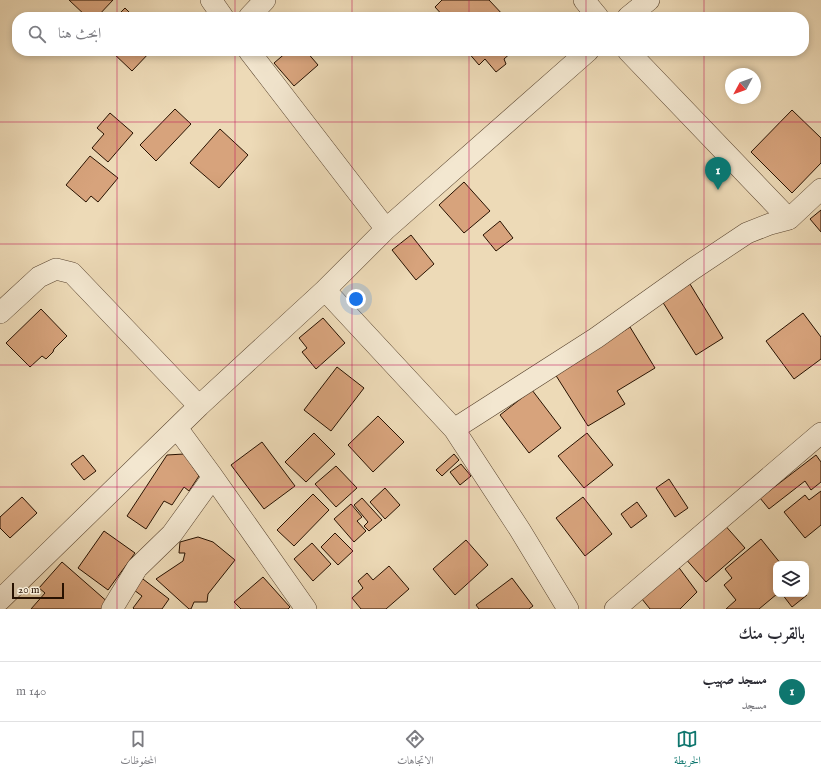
<!DOCTYPE html>
<html lang="ar">
<meta charset="utf-8">
<style>
:root{--surface:#fff;--page:#f7f7f7;--text:#2b2b33;--muted:#7c7c81;--line:#e1e1e2;--accent:#0f766e}
body{margin:0;font-family:"IM FELL English",Amiri,serif;background:var(--page);color:var(--text);direction:rtl}
.controls{position:absolute;right:12px;bottom:12px;display:grid;overflow:hidden;border-radius:8px;box-shadow:0 2px 6px #0003}
.controls button{width:36px;height:36px;display:grid;place-items:center;padding:0;border:0;border-bottom:1px solid var(--line);background:var(--surface);color:var(--text);font:20px sans-serif}
.compass{position:absolute;left:725px;top:68px;width:36px;height:36px;border-radius:50%;background:var(--surface);box-shadow:0 2px 6px #0003;rotate:229deg}
.scale{position:absolute;left:12px;bottom:10px;width:52px;box-sizing:border-box;padding-left:4px;border:2px solid #271100;border-top:0;font-size:11px;line-height:14px;white-space:nowrap;color:#271100;-webkit-text-stroke:3px #f3e7d0;paint-order:stroke}
.you{position:absolute;left:356px;top:299px;width:14px;height:14px;margin:-10px;border:3px solid #fff;border-radius:50%;background:#1a73e8;box-shadow:0 0 0 6px #1a73e833}
.badge{display:grid;place-items:center;width:26px;height:26px;border-radius:50%;background:var(--accent);color:#fff;font-size:13px;font-weight:700}
.pin{position:absolute;translate:-50% -33px;filter:drop-shadow(0 1px 2px #0008)}
.pin::after{content:'';position:absolute;top:21px;width:14px;height:12px;background:inherit;clip-path:polygon(0 0,100% 0,50% 100%)}
.list{margin:0;padding:0;list-style:none}
h2{display:flex;justify-content:space-between;align-items:center;height:52px;margin:0;padding:0 16px;font-size:17px}
h2 small{font-size:13px;font-weight:400;color:var(--muted)}
.list li{display:grid;grid-template-columns:26px 1fr auto;gap:12px;align-items:center;box-sizing:border-box;height:60px;padding:0 16px;border-top:1px solid var(--line)}
.list b{display:block;font-size:15px;white-space:nowrap}
.list p{margin:0;font-size:13px;white-space:nowrap;color:var(--muted)}
.list em{font-size:13px;font-style:normal;color:var(--muted)}
.icon{flex:none;width:22px;height:22px;fill:none;stroke:currentColor;stroke-width:2;stroke-linecap:round;stroke-linejoin:round}
.map{position:relative;flex:none;width:821px;height:609px;overflow:hidden;direction:ltr}
.search{position:absolute;background:var(--surface);box-shadow:0 2px 6px #0003;left:12px;right:12px;top:12px;height:44px;display:flex;align-items:center;gap:10px;box-sizing:border-box;padding:0 14px;border-radius:16px;color:var(--muted);font-size:15px}
.sheet{height:112px;background:var(--surface)}
nav{display:flex;justify-content:space-around;align-items:center;box-sizing:border-box;height:56px;border-top:1px solid var(--line);background:var(--surface);font-size:11px;color:var(--muted)}
nav a{display:grid;justify-items:center;gap:2px}
nav .on{color:var(--accent)}
.map>svg:first-child{display:block}
.building{fill:#d7a37c;stroke:#271100}
.lines{fill:none;stroke-linecap:round;stroke-linejoin:round}
.minor-casing{stroke:#58432e;stroke-width:22}
.minor{stroke:#f3e7d0;stroke-width:21}
.grid{fill:none;stroke:#c2185b;stroke-width:1;stroke-opacity:0.55}
</style>
<div class="map">
<svg width="821" height="609" viewBox="0 0 821 609">
<rect width="100%" height="100%" fill="#eddab7"/>
<filter id="stains"><feTurbulence type="fractalNoise" baseFrequency=".005" numOctaves="4"/><feColorMatrix values="0 0 0 0 .2 0 0 0 0 .09 0 0 0 0 .02 0 0 0 .5 -.17"/></filter>
<radialGradient id="worn" r=".72"><stop offset=".6" stop-color="#630" stop-opacity="0"/><stop offset="1" stop-color="#630" stop-opacity=".3"/></radialGradient>
<path class="building" d="M69,0H113L97,17H87Z
M442,0H489L505,17H444L435,7Z
M125,8L134,17H116Z
M111,51H151L132,71Z
M288,51H306L318,65L294,86L274,63Z
M467,51H513L504,59L506,64L496,72L485,59L479,65Z
M175,109L191,124L156,161L140,145Z
M792,110L821,138V163L792,193L751,152Z
M110,113L133,133L108,162L92,148L104,134L97,128Z
M220,129L248,155L219,188L190,163Z
M90,156L118,178L98,202L91,196L86,202L66,185Z
M464,182L490,211L464,233L439,205Z
M821,210V232L810,219Z
M500,221L513,238L496,251L483,235Z
M411,235L434,264L416,280L392,250Z
M690,284L723,338L696,355L662,301Z
M41,309L67,336L54,349L53,352L46,359L42,356L30,367L6,343Z
M803,313L821,337V359L794,379L766,341Z
M323,318L345,343L316,369L302,352L307,348L299,338Z
M630,327L655,368L617,391L625,404L588,426L555,374Z
M337,367L364,388L331,431L304,410Z
M532,390L561,428L529,453L500,415Z
M378,416L404,442L373,472L348,445Z
M314,433L335,454L306,482L285,462Z
M587,433L613,465L584,488L558,456Z
M262,442L295,486L264,509L231,465Z
M184,454L199,476L189,491L184,487L172,505L164,501L146,529L127,516L167,455Z
M454,454L459,460L442,476L436,470Z
M83,455L96,471L84,480L71,464Z
M816,455L821,462V482L811,490L805,481L769,509L760,498Z
M461,464L471,476L460,485L450,472Z
M336,466L357,488L336,507L315,484Z
M669,479L688,508L675,517L656,488Z
M385,488L400,505L385,519L370,502Z
M821,491V525L805,538L784,512L805,495L809,500Z
M313,494L329,510L294,546L277,530Z
M22,497L37,513L10,538L0,528V517Z
M583,497L612,534L585,556L556,518Z
M362,498L382,520L369,531L364,526L368,522L354,505Z
M637,502L647,516L631,528L621,514Z
M351,504L362,517L357,521L366,531L354,542L334,519Z
M723,523L745,548L706,582L684,557Z
M104,531L135,553L108,590L78,568Z
M335,533L353,551L338,565L321,547Z
M198,537L213,542L235,560L208,594L207,602H194L191,609H189L156,579L183,561L185,553H179L180,542Z
M761,539L781,564H776V594H777L759,609H726L736,600L724,585L732,578L725,569Z
M466,540L488,565L455,595L433,569Z
M312,543L331,564L313,581L294,559Z
M62,562L110,604L106,609H31L45,593L39,588Z
M677,565L697,592L680,609H650L642,599Z
M389,566L409,589L386,609H361L352,598L363,588L358,581L367,573L373,580Z
M139,576L169,599L162,609H134L133,608L142,596L130,587Z
M263,577L290,607L288,609H241L234,602Z
M512,578L533,606L529,609H479L476,605Z
M782,594H806L807,595L792,607Z"/>
<g class="lines">
<defs>
<path id="minor" d="M211,0L223,17
M584,0L598,17
M249,17L265,0
M628,17L649,0
M249,51L386,229
M628,51L789,219L821,189
M325,290L454,429L520,530L568,609
M0,313L39,277L56,269L72,273L199,406
M454,429L596,338L693,269L747,233L770,224L789,219
M213,477L306,609
M0,600L199,406L325,290L386,229L588,51
M112,609L137,568L172,534L213,477L177,428
M615,609L821,433"/>
</defs>
<use href="#minor" class="minor-casing"/>
<use href="#minor" class="minor"/>
</g>
<path class="grid" d="M117,0V17M235,0V17M352,0V17M469,0V17M586,0V17M704,0V17M117,51V609M235,51V609M352,51V609M469,51V609M586,51V609M704,51V609M0,122H821M0,244H821M0,365H821M0,487H821"/>
<rect width="100%" height="100%" filter="url(#stains)"/>
<rect width="100%" height="100%" fill="url(#worn)"/>
</svg>
<div class="controls">
<button><svg class="icon" aria-label="layers" viewBox="0 0 24 24"><path d="M12 4l9 5-9 5-9-5zM3 14l9 5 9-5"/></svg></button>
</div>
<svg class="compass" viewBox="-18 -18 36 36"><path d="M0-13l5 13h-10z" fill="#e53935"/><path d="M0 13l5-13h-10z" fill="#7c7c81"/></svg>
<div class="scale">20 m</div>
<div class="you"></div>
<div class="pin badge" style="left:718px;top:190px">1</div>
<div class="search"><svg class="icon" aria-label="search" viewBox="0 0 24 24"><circle cx="10" cy="10" r="6"/><path d="M15 15l6 6"/></svg>ابحث هنا</div>
</div>
<section class="sheet">
<h2>بالقرب منك<small></small></h2>
<ul class="list">
<li><span class="badge">1</span><div><b>مسجد صهيب</b><p>مسجد</p></div><em>140 m</em></li>
</ul>
</section>
<nav>
<a class="on"><svg class="icon" aria-label="map" viewBox="0 0 24 24"><path d="M3 6l6-2 6 2 6-2v14l-6 2-6-2-6 2zM9 4v14M15 6v14"/></svg>الخريطة</a>
<a><svg class="icon" aria-label="directions" viewBox="0 0 24 24"><path d="M12 3l9 9-9 9-9-9zM9 14v-3h6M13 9l2 2-2 2"/></svg>الاتجاهات</a>
<a><svg class="icon" aria-label="saved" viewBox="0 0 24 24"><path d="M7 4h10v16l-5-4-5 4z"/></svg>المحفوظات</a>
</nav>
